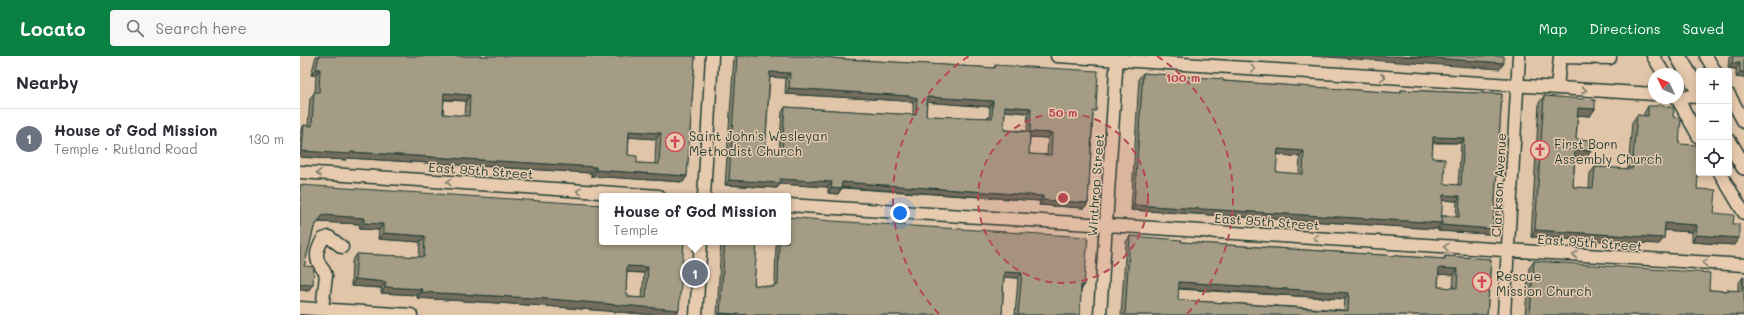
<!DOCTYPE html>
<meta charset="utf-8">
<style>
:root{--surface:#fff;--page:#f7f7f7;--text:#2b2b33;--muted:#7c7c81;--line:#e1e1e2;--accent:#0b8043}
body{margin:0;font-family:Mali,sans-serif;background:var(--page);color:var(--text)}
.controls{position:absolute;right:12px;top:12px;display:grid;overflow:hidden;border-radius:4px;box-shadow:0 2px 10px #0003}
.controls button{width:36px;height:36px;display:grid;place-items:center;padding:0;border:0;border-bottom:1px solid var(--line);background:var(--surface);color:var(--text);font:20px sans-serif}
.compass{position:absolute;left:1348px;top:12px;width:36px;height:36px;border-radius:50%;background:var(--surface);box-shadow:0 2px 10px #0003;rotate:314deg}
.you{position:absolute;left:600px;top:157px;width:14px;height:14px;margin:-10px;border:3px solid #fff;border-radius:50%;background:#1a73e8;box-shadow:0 0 0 6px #1a73e833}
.badge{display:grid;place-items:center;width:26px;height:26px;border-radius:50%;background:var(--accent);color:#fff;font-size:13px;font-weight:700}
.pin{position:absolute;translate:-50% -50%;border:2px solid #fff;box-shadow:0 1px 4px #0006}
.popup{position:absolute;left:299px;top:137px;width:192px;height:52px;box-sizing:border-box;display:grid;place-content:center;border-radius:4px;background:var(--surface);filter:drop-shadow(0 1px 3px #0005);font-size:13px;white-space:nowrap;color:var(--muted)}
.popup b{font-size:15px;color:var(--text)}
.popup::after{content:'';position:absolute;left:50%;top:100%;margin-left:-8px;border:8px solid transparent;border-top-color:var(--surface)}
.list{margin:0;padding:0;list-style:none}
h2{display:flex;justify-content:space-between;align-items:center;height:52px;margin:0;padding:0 16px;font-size:17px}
h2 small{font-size:13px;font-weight:400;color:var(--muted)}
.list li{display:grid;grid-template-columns:26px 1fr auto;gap:12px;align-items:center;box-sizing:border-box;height:60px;padding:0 16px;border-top:1px solid var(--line)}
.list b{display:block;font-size:15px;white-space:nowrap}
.list p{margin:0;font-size:13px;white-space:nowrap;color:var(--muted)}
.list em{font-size:13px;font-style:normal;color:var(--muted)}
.icon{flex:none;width:22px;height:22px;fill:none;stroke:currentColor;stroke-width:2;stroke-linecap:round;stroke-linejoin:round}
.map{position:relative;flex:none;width:1444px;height:259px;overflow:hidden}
header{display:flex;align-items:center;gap:24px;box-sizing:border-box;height:56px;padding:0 20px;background:var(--accent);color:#fff}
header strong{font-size:19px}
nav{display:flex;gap:22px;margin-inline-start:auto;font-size:14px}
.search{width:280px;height:36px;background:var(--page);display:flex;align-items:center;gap:10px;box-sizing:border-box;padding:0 14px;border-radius:4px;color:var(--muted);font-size:15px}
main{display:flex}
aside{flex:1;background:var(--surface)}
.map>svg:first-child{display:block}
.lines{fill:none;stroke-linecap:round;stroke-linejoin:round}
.minor-casing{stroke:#1f3d34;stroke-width:15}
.major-casing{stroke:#1f3d34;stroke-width:18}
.minor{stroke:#e8cbae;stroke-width:12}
.major{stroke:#e8cbae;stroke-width:15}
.wall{fill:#8d8672;stroke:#1f3d34;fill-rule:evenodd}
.shaded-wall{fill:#736d5d;stroke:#1f3d34}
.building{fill:#a49c85;stroke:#1f3d34;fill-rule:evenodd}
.oneway{stroke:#797d6b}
.ring{fill:none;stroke:#b64755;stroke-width:2;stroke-dasharray:7 5}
.labels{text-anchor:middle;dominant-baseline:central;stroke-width:3;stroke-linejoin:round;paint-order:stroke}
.poi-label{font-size:13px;fill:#1f3d34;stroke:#e8cbae;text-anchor:start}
.street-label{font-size:13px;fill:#1f3d34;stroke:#e8cbae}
.centre{fill:#b64755;stroke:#e8cbae;stroke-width:2}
.ring-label{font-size:12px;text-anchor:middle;font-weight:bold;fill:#b64755;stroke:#e8cbae;stroke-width:3;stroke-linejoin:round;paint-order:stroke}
</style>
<header>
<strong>Locato</strong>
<div class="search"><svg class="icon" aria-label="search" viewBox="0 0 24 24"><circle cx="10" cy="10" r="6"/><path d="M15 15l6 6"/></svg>Search here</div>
<nav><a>Map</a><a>Directions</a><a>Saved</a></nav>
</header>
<main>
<aside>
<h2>Nearby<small></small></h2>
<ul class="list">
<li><span class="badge" style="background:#6b7280">1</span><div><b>House of God Mission</b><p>Temple · Rutland Road</p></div><em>130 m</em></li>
</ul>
</aside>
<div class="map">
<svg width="1444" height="259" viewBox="0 0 1444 259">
<rect width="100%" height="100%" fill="#e0c5a9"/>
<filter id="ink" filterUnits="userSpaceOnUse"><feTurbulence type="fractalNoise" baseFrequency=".025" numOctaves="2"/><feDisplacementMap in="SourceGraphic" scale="8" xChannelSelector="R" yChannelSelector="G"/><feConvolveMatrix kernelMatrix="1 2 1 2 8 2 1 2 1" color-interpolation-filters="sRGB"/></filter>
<g filter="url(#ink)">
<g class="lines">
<defs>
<path id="minor" d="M757,0L1354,38
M1353,0L1364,18
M1406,0L1415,15
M1257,32L1260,1L1310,2L1309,0
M1429,39L1444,66
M1378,40L1399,41
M1377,42L1399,81
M0,116L359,140
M1420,117L1444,157
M404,140L412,0
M488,149L1444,209
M0,252L111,259
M22,253L26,220C25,216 24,214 21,211C14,201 17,193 23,183L29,181L42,191
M396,259L401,186
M800,259L817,0
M1204,259L1219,0"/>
<path id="major" d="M1378,0L1399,35
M1429,86L1444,111"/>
</defs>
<use href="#minor" class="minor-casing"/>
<use href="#major" class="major-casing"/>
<use href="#minor" class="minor"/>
<use href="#major" class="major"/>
</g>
<path class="wall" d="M16,0H395L387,120L383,126L291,120V117L48,102L46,104L0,101V75L4,69L8,70L10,42L15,36L16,19H11ZM144,44L166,45L165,60L143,58ZM329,81L356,83L355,108L337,107L328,99Z
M434,0H510L543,3L694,12L695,9L793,59L788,147L784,152L739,149L740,145L542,132L538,138L528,137V131L480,128L477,132L425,129ZM470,21L486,22L485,38L606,45L613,47V59L485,51L482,56L479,96L465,95ZM627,46L690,51L689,62L626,60ZM705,55L728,57L727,75L704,74ZM730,81L748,82L747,99L729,98Z
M1429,0H1444V22L1436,21V13L1428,12Z
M843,17L923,25L1099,37L1101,34L1202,38L1193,173L1189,178L1138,175V171L1137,173L831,154L839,22ZM1133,87H1161L1158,129L1144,128L1132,102ZM977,98L1000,101L999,118L976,116ZM1142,144L1157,145L1156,160H1142L1141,161Z
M1244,40L1295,53L1290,60L1278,59L1276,83L1291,95L1286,102L1275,101L1273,131L1289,132L1290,117L1295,111L1328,113L1332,66L1337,59L1344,60V57L1348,50L1373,61L1379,88L1396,97L1397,133L1414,157L1433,168L1434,189L1392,186V176L1365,174L1364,182L1359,188L1231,181L1239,47Z
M0,129L384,186L376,259H356L245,250L117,242V239L81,237V232L51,230L52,205L57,198L119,201L120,186L78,183L79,174L59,173L60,168L18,166L14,172L4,210L13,228L8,235L0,234ZM327,216L344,217L342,242L328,241L326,237Z
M488,161L784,229L781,234L780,259H715L718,222L704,221L702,259H417L421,186H457L454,229L473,231L475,228L476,186H488Z
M830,180L881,186L1036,196L1144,203L1145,200L1191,203L1187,259H821L826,186ZM1139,218L1154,219L1153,232L1138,231ZM878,233L1045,243L1044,254L878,244Z
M1234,205L1409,234L1426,235L1427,234L1438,235V228L1443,221L1444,259H1225L1229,212Z"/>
<path class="shaded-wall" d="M1012,0H1103L1204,7L1200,13Z
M1432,7H1440L1436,13L1428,12Z
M16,13H20L16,19H11Z
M470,16L490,17L486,22L467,21Z
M1440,16H1444V22L1436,21Z
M489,32L609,40L617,42L613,47L606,45L485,38Z
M144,37L170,39L166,45L140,43Z
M627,41L693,45L690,51L623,46Z
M705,50L731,52L728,57L702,55Z
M1278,52L1295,53L1290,60L1273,59Z
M329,75L361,77L356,83L325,81Z
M730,76L752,77L748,82L726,81Z
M1133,81L1164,82L1161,87L1130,86Z
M978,93L1004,95L1000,101L974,98Z
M1275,94L1291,95L1286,102L1271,101Z
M2,95L51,96L296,111L291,117L48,102L46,104L0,101V98Z
M296,114L387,120L383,126L291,120Z
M480,123L532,126L528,131L480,128L477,132L425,129L429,124Z
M542,126L743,140L740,145L538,131Z
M531,132L541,133L538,138L528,137Z
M1143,139L1160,140L1157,145L1139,144Z
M743,144L788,147L784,152L739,149Z
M834,149L1141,167L1137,173L831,154Z
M23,159L64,162L60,168L18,166Z
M64,167L83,168L79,174L59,173Z
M1365,167L1397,169L1392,176L1360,174Z
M1142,169L1193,173L1189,178L1138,175Z
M1235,174L1364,182L1359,188L1231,181Z
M83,177L125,180L120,186L78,183Z
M1396,179L1439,182L1434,189L1392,186Z
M327,210L348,211L344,217L323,216Z
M1139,212L1158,213L1154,219L1135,218Z
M704,216L722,217L718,222L701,221Z
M55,223L86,226L81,232L51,230Z
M879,226L1049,237L1045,243L874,232Z
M0,228H13L8,235L0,234Z
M781,229H784L781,235Z
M85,231L122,233L117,239L81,237Z
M121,236L250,243L379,254L376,259H356L245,250L117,242Z
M420,257L447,259H419Z"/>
<path class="building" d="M19,0H395L387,120L296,114V111L51,96L50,98L2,95L4,69L12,70L14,36H19L20,13H16ZM144,37L170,39L169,60L143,58ZM329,75L361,77L359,108L337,107V100L328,99Z
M437,0H510L543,3L695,12V9L798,15L796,55H793L788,147L743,144V140L542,126L541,133L531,132L532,126L480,123V127L429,124ZM470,16L490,17L489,32L609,40L617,42L616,59L485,51L482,96L465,95ZM627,41L693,45L692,62L626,60ZM705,50L731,52L730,76L704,74ZM730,76L752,77L751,99L729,98Z
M1103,0H1204V7Z
M1433,0H1444V16H1440V7H1432Z
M843,17L923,23V25L1101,37V34L1202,38L1193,173L1142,169V160L1159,161L1160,140L1143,139L1141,167L834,149ZM1133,81L1164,82L1161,129L1144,128L1145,103L1132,102ZM978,93L1004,95L1003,118L976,116Z
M1244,40L1295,44V53L1278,52L1276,83L1292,84L1291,95L1275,94L1273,131L1293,132L1295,111L1332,113L1337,59L1348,60V50H1356L1361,48L1367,51H1374L1373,61L1381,62L1379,88L1397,89L1396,97H1399L1397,133L1416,134L1414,157L1434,159L1433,168H1439V182L1396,179L1397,169L1365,167L1364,182L1235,174Z
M0,129L302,149V186H384L379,254L250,243L121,236L122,233L85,231L86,226L55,223L57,198L124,201L125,180L83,177V168L64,167V162L23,159L14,171L4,210L14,211L13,228H0ZM327,210L348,211L346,242L328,241V237H326Z
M488,161L532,165L788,181L784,229H781L780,259H718L722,217L704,216L702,259H447L420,257L425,186H457L454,229L474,231V228L478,229L479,186H488Z
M830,180L882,184L881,186L1036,196L1145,203V200L1191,203L1187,259H825ZM1139,212L1158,213L1157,232L1138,231ZM879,226L1049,237L1048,255L878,244Z
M1234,205L1410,217L1409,234L1427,235V234L1442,235L1443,221H1444V259H1230Z"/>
<defs><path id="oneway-chevron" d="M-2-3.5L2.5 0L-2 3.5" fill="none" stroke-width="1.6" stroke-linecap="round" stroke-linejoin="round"/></defs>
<g class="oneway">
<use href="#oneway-chevron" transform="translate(953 13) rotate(4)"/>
<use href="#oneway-chevron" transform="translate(1083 21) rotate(4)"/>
<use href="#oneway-chevron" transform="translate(1284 34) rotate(3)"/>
<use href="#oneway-chevron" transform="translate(19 117) rotate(-176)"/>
<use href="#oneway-chevron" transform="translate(149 126) rotate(-176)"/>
<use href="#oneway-chevron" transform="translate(279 135) rotate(-176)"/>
<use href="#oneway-chevron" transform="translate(1016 182) rotate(-176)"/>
<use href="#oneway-chevron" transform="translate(1146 191) rotate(-176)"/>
<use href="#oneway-chevron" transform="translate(1275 199) rotate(-176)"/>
<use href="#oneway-chevron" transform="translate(1405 207) rotate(-176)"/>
</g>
</g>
<circle cx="763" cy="142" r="85" fill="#b64755" fill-opacity=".12"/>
<g class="ring">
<circle cx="763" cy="142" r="85"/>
<path d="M639 258A170 170 0 0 1 669 0M857 0A170 170 0 0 1 887 258"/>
</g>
<defs>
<symbol id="church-ring" viewBox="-11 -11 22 22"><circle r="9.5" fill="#e8cbae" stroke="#d1495b" stroke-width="1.5"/><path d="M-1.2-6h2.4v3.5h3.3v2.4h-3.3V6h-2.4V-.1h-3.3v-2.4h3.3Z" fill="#d1495b"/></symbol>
</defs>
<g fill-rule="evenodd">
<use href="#church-ring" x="364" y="75" width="22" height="22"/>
<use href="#church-ring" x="1229" y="83" width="22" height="22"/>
<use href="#church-ring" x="1171" y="215" width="22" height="22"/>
</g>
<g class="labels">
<g class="poi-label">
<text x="389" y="79">Saint John's Wesleyan<tspan x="389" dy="15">Methodist Church</tspan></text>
<text x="1254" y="87">First Born<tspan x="1254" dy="15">Assembly Church</tspan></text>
<text x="1196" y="219">Rescue<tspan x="1196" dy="15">Mission Church</tspan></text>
</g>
<g class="street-label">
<text transform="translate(181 114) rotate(4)">East 95th Street</text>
<text transform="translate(795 129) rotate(-86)">Winthrop Street</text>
<text transform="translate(1198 129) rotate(-87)">Clarkson Avenue</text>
<text transform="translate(967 165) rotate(4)">East 95th Street</text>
<text transform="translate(1290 186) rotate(4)">East 95th Street</text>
</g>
</g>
<circle cx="763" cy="142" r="6" class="centre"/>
<g class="ring-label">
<text x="883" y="26">100 m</text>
<text x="763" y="61">50 m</text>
</g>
</svg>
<div class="controls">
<button>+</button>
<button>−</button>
<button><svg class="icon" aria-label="locate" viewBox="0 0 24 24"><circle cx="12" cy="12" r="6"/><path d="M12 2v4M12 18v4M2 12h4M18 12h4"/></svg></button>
</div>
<svg class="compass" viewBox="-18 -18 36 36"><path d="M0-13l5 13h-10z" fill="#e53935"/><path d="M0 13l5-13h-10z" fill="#7c7c81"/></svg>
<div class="you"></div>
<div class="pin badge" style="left:395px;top:217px;background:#6b7280">1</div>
<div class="popup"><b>House of God Mission</b>Temple</div>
</div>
</main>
